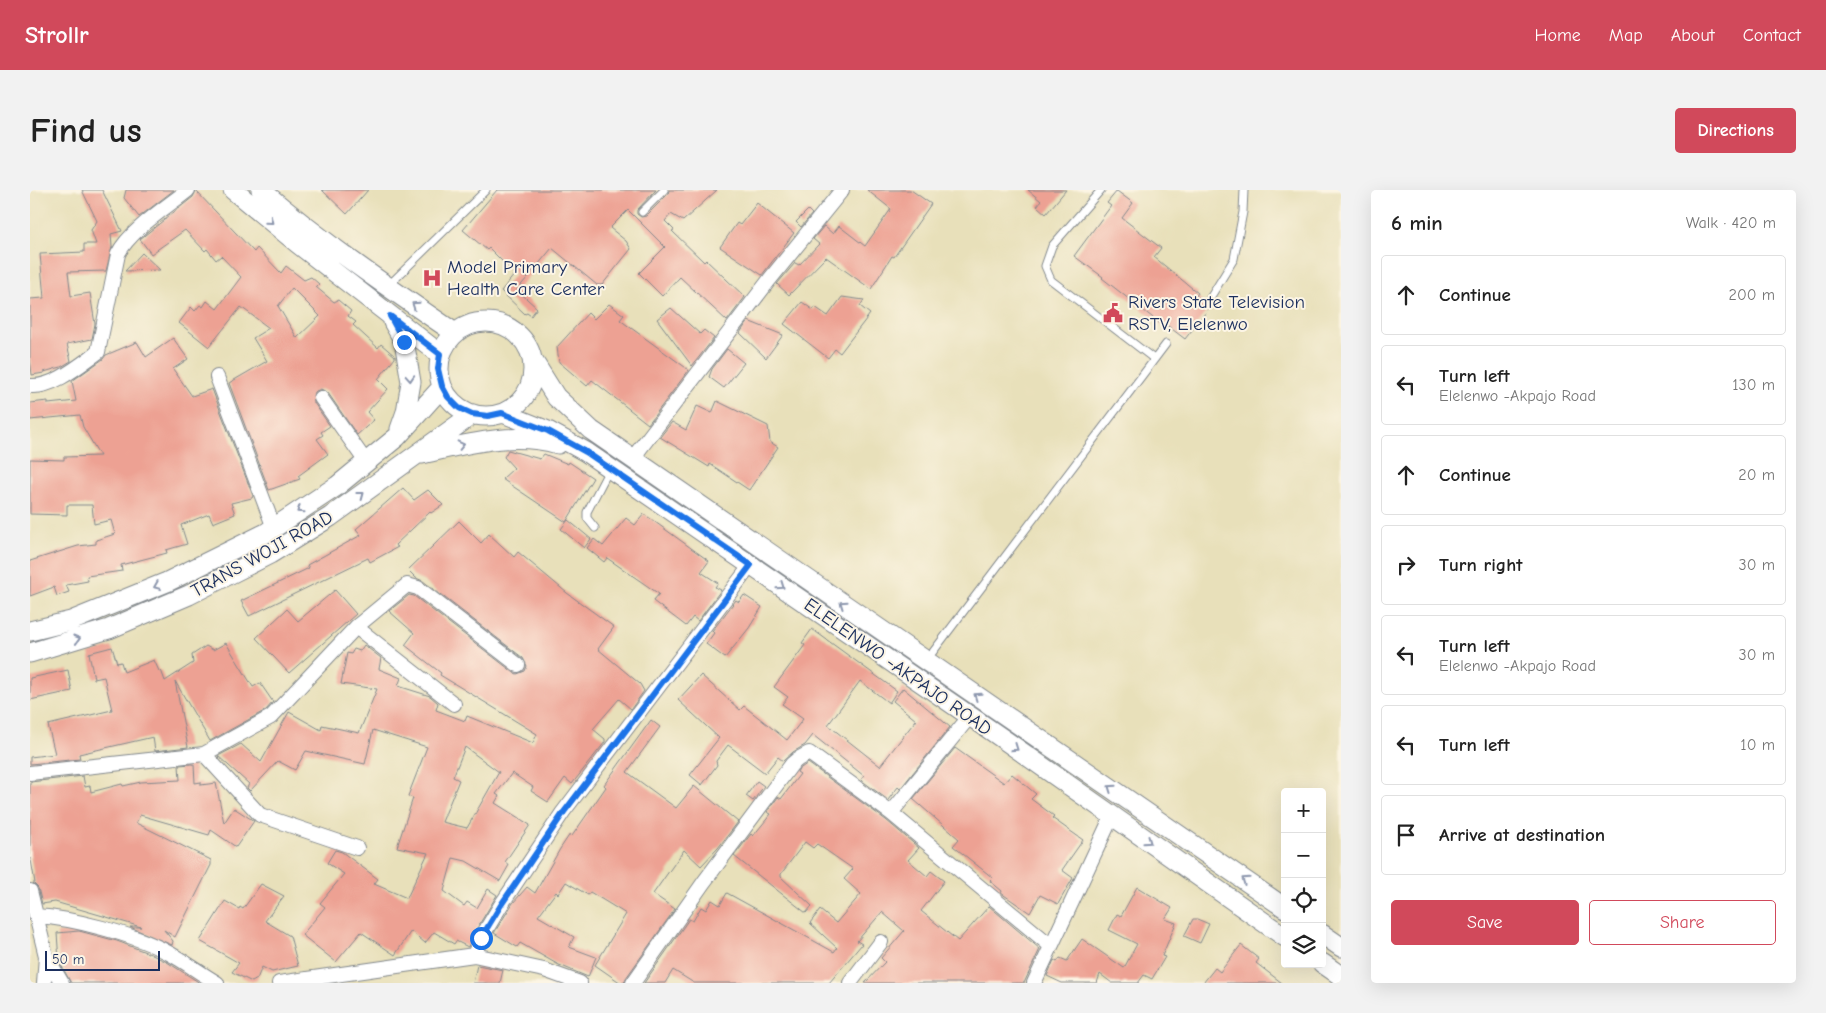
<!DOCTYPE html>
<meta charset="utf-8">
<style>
:root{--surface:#fff;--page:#f2f2f2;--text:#222;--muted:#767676;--line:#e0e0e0;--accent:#d1495b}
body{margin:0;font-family:"Comic Neue",sans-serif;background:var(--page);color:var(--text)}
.controls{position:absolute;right:15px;bottom:15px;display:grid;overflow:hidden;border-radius:5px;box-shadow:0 5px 20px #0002}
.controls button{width:45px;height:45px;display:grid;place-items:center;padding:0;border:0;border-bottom:1px solid var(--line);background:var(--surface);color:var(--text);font:25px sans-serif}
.scale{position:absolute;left:15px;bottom:12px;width:115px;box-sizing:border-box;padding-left:5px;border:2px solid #1b2f5e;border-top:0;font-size:14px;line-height:18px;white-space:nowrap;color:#1b2f5e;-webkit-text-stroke:4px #fcf5e5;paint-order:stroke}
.stop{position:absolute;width:15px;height:15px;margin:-11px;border:4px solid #1a73e8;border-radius:50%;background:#fff}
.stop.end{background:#1a73e8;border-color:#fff;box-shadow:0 1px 5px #0008}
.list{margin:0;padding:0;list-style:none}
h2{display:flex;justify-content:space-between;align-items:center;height:65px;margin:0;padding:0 20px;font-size:21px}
h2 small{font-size:16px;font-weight:400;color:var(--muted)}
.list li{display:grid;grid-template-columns:32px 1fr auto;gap:15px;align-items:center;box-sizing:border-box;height:80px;margin:0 10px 10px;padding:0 10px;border:1px solid var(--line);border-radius:5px}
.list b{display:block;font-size:19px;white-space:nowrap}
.list p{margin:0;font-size:16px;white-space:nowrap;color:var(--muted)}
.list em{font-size:16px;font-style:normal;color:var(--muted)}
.actions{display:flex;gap:10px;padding:15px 20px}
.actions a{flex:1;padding:11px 0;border:1px solid var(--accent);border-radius:5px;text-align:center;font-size:18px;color:var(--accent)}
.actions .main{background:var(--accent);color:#fff}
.icon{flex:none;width:28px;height:28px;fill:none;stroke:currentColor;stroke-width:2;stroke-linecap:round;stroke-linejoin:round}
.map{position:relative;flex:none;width:1311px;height:793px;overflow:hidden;border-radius:5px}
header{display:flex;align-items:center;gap:30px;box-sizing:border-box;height:70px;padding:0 25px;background:var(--accent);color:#fff}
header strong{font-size:24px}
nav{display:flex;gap:28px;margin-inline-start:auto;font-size:18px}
.intro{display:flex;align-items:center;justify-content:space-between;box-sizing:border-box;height:120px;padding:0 30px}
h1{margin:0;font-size:35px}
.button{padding:12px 22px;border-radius:5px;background:var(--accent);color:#fff;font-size:18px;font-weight:700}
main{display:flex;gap:30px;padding:0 30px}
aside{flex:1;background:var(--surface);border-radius:5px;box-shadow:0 5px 20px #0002}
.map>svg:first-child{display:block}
.building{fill:#eda193;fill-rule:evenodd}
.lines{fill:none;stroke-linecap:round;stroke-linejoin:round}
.lane-casing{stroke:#82888c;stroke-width:9}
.street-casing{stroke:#82888c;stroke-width:16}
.secondary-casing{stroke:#82888c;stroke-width:21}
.lane{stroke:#fff;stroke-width:7}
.street{stroke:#fff;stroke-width:14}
.secondary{stroke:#fff;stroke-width:19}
.oneway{stroke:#8d97ae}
.route{stroke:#1a73e8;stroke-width:6}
.labels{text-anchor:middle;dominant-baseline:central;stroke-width:4;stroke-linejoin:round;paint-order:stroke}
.poi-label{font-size:19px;fill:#1b2f5e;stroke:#fcf5e5;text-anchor:start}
.street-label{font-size:19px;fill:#1b2f5e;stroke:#fcf5e5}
</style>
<header>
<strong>Strollr</strong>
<nav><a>Home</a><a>Map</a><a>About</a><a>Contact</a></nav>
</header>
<div class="intro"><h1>Find us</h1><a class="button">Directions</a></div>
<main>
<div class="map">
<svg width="1311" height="793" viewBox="0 0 1311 793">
<rect width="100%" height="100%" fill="#fcf5e5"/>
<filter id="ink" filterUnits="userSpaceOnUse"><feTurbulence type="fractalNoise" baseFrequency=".02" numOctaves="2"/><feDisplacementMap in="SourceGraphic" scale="10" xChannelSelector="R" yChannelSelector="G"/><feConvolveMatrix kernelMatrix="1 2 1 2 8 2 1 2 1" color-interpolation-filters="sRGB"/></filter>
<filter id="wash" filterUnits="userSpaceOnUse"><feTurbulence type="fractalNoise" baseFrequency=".0096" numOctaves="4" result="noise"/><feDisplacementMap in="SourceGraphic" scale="20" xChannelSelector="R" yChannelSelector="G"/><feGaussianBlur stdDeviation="1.12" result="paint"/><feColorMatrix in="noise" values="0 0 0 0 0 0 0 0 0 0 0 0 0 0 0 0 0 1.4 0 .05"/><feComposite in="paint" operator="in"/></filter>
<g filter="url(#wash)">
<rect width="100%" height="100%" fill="#e8e0ba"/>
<g id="blocks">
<path class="building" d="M52,0H72L92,41L81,44L82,57L76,81L38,82L41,106L60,103L65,134L62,149L37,154L41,171L31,177L14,182V183L2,185L0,168V109L14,108L10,64L54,62V54H66L61,40L67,31Z
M96,0H144L109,27L94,8Z
M292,0H338L317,24Z
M467,0H626L607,20V24L611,27L616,26L638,4L639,0H687L653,31L641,24L635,31L644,40L642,41L674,72L676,70L715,107L697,131L650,87L632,106L609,83L635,57L598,20L580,38L596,51L601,59L572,95H567L522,58L487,100L507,118L501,126L497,123L495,124L471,101L485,84L459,58L457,60L433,40Z
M837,0H881L901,14L864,67L862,66L841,99L796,67L759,105L747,94L765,73L769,75L789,54L783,49L794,36L803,44L809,36L835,56L861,19Z
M998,0H1036L1016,24L1007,16L1011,11Z
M166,1L224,62L227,58L251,83L256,76L274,90L281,87L289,94L286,97L304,112L308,110L321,121L318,126L326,132L323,135L348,158L351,154L365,166V168L348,189L358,199L337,222L344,230L327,245L298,203L291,199L286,201L283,205L284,213L300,236L291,242L293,245L287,249L298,264L268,286L270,289L239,300L199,193L237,171L223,148L239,138L211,117L179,157L149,133L161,117L165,121L170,115L173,117L177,111L187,119L211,87L191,66L186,70L177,59L175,61L155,40L121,64L110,49L163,7ZM262,98L290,126L267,148L248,116Z
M1087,1L1103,13L1092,28L1131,58L1124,67L1168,103L1166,106L1180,117L1155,149L1138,136L1136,138L1072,88L1073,87L1044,66L1081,16L1077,13Z
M727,13L764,43L732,85L690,57L707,33L710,35Z
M778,20L782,24L771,37L766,32Z
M112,63L130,80L95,81Z
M812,107L834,110L830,116L840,124L810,163L805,159L798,168L754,134L772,112L783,120L785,117L798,126Z
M579,114L594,125L590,130L659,180L618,234L562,190L557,196L529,172L527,157L558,123L564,129Z
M641,118L670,144L674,140L684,148L662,176L627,129Z
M718,131L753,145L736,168L710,143Z
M143,148L158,169L143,179L162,206L182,199L223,306L222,308L201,313L205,324L183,333L179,324L151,335L157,354L136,360L137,363L91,375L92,381L57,386L58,391L36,395L39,402L27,406L24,397L0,406V371L48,356L66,354V350L85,344L81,330L64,334L62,315H37V325L0,324V269L34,270V267L70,266L53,237L50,225L0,230V213L18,211V214L46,211L42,191L73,169L76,165L107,152L116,167Z
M697,159L714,173L694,198L679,187L682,179Z
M687,211L738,236L740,252L748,257L719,300L680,274L679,277L630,247L642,232L656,240L667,216L682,223Z
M478,260L510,269L514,264L538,274L539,272L563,288L536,332L472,289L484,278L474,267Z
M373,298L384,310L398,300L413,315L401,323L400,322L365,355L368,357L340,372L338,368L219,426L211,411L279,378L277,375L331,345L326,339Z
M614,324L679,371L671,382L688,393L685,397L691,400L668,431L663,427L656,436L623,411L629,404L577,368L574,372L557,358L564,349L573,356L596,328L605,335Z
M538,330L561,349L554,358L531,339Z
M429,331L451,353L459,344L484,367L488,362L537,403L584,437L568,459L610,494L614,501L601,519L589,509L563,539L575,549V552L542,594L535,588L518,612L501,601L503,597L482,583L466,604L469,606L465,613L500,635L475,672L479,675L470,691L436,671L423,668L414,701L434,716L437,712L447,718L458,699L467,705L444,743L438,757L426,751L424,754L404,742L395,753L381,741L365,765L331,742L306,772L272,745L295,717L290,713L314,684L297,673L305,660L312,662L348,689L344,694L377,708L398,663L367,657L383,608L378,606L397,557L343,540L335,574L276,561L265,580L248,571L220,601L217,598L219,594L188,566L211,554L231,572L259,522L291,540L292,535L329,543L347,499L311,494L317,463L321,464L324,459L330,461L334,455L351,468L349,479L371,488L368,496L400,506L408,513L406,520L435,531L437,526L503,553L507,544L410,485L411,483L375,455L384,443L359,421L379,405L384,406L483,482L487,484L495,481L497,476L493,468L393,391L386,388L378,380ZM435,557L469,582L437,638L412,632L429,590L423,587Z
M305,400L326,424L259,483L226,448L257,419L268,431Z
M714,405L732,417L719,438L695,468L676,454L684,443L682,441L706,410L709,412Z
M782,439L867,501L859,513L830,491L798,535L850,576L886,530L863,511L873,498L920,537L870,599L868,597L858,610L831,590L834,586L783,545L775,555L763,562L753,571L748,567L735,583L698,555L686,571L687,575L672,595L660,585L689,548L648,510L671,485L710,520L714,516L757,550L773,529L752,514L758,507L744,497L775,455L772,453Z
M196,453L223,497L230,493L243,512L236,520L180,551L145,491L158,557L125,561L123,547L49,564L50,569L0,574V567L25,564L18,535L82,520L74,487L64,489L59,463L82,457L87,473L91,472L94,482L124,470L129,481L131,480L135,491L163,473L162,465L176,456L183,460Z
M38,480L42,501L0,510V488Z
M621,530L630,537L597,582L646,618L664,596L708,632L688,658L671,676L654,660L623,704L645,719L596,788L594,793H591L565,775L596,724L560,702L558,705L536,692L528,704L526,702L508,726L544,747L539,757L566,767L558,787L527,774L490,753L487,757L464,743L483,713L497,697L505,703L530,659L540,644L542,646L576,597L574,595Z
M925,558L974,593L982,584L1006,604L1001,609L1024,626L1022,628L1053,650L1032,680L1043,688L1028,714L1010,705L1000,723L971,703L972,701L960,691L963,688L923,656L929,649L883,609Z
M778,573L856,630L889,658L878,670L897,686L901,681L914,691L891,721L928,751L959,716L1010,759L994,793H835L855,772L851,768L874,741L852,722L827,751L832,754L799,793H664L643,780L635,793H614L659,729L663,731L671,717L676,720L682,710L690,715L697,703L804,762L807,758L780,733L790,720L806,733L831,704L814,689L823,679L787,654L783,658L775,652L751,684V687L782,716L776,723L704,666L721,644L723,646L741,624L737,622L748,607L751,609L770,584L767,582L768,580Z
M162,574L164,575L165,593L171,592V595L186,593L194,633L204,618L224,631L206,657L181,640L179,645L110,625L106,633L181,670V675L145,747L134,740L143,751L142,755L100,737H111L25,712L12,714L8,698L3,693H5L0,664V592L53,586L55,597L60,596L61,602L92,594L93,596L111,592L150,590L149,575Z
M727,591L734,596L723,611L716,606Z
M231,694L254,706L235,731L260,746L268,776L242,782L232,777L227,789L222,792L202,782L209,773L170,751L195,711L209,719L210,717L213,719Z
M1107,697L1142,718L1135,729L1146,733L1132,766L1135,767L1122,789L1114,785L1108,793H1082L1070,784L1067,793H1032L1017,786L1024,770L1027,772L1030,768L1037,771L1052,749L1094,778L1107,754L1079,740L1087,724L1091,726Z
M1163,729H1167L1179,734L1170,753L1154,746Z
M49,741L87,751L118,763L137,772L170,793H41L29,771L27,743Z
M1211,755L1229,769L1226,773L1252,793H1173L1185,778L1190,782Z
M447,775L473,780L470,793H443Z"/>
</g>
</g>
<g filter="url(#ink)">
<use href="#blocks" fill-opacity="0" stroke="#82888c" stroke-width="1"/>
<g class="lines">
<defs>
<path id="lane" d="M1071,0L1022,56L1015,76L1021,90L1124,169
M612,22L634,0
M358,96L456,0
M1180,108L1204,69L1213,22L1214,0
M565,338L557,328V322L580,278
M896,471L1136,154"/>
<path id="street" d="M187,187L244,338
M0,196C23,198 50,175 68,162L88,64C99,41 137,17 158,0
M291,208L336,272
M602,269L740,89L812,0
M326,437L424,514
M174,564L230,625L327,658
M0,583L174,564L241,527L326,437L377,395L388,398L488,475
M861,623L940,526
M0,701L16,766L32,793
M6,726C42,728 103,744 135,761C153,770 170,783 187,793
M444,765L451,748L471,715L533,622L721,375
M14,793L16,766
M249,793L444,765L514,780L550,793
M603,793L674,692L762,574L768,569L779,563L861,623L1021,756
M820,793L851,752
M1004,793L1082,626"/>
<path id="secondary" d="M203,0L267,53L410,164
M231,0C292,52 359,98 425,143
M409 179a47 47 0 1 1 94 0a47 47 0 1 1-94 0Z
M363,132L374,151L381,192L376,222L370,239
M504,172L526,207L561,240L1255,718
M473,223L518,241L556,262L966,544L1255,747
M392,264C437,254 483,241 528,254
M0,441L41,431L137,392L236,343L307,296L367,247L412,197
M0,463L79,439L159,405L240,364L300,327L443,224
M1292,744L1311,757
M1292,773L1311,786"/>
</defs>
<use href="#lane" class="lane-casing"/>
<use href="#street" class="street-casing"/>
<use href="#secondary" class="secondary-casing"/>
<use href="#lane" class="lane"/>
<use href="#street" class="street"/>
<use href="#secondary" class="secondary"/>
</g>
<defs><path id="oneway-chevron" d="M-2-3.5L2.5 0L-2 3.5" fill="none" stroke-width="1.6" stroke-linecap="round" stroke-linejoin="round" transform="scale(1.25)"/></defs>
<g class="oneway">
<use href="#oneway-chevron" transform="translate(240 31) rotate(39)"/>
<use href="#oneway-chevron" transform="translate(385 115) rotate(-146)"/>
<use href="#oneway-chevron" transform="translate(380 188) rotate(86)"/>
<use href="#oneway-chevron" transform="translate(431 255) rotate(-13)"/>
<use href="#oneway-chevron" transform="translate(331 305) rotate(-37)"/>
<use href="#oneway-chevron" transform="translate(270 320) rotate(146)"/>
<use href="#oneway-chevron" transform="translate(127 396) rotate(158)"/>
<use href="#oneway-chevron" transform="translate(751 396) rotate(35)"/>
<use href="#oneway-chevron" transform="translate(813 414) rotate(-145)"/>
<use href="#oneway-chevron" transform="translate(47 449) rotate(-17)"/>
<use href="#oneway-chevron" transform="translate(947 506) rotate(-145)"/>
<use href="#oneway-chevron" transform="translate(985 558) rotate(35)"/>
<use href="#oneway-chevron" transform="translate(1081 598) rotate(-145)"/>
<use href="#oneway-chevron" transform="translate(1118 651) rotate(35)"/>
<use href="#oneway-chevron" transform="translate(1215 690) rotate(-145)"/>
</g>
</g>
<g class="lines" filter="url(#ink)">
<path class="route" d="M374,152L360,126L410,164L408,179L412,196L418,207L429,218L442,224L458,226L472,223L518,241L556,262L721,375L534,622L471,715L451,748"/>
</g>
<defs>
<symbol id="hospital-bare" viewBox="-9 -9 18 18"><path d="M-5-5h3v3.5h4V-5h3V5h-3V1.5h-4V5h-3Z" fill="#d1495b" stroke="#fcf5e5" stroke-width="2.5" paint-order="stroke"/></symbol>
<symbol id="civic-bare" viewBox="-9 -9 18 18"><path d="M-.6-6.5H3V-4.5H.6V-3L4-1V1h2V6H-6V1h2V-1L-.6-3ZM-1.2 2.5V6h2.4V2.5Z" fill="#d1495b" stroke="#fcf5e5" stroke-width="2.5" paint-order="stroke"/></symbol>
</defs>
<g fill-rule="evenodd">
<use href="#hospital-bare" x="388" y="74" width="28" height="28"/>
<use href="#civic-bare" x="1069" y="109" width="28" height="28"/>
</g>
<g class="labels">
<g class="poi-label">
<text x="417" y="77">Model Primary<tspan x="417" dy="22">Health Care Center</tspan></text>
<text x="1098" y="112">Rivers State Television<tspan x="1098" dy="22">RSTV, Elelenwo</tspan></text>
</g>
<g class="street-label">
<text transform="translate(232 364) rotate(-29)">TRANS WOJI ROAD</text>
<text transform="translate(868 477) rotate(35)">ELELENWO -AKPAJO ROAD</text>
</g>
</g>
</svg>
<div class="controls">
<button>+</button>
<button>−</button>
<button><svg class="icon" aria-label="locate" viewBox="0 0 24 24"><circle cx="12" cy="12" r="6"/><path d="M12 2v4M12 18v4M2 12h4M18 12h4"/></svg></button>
<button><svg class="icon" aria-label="layers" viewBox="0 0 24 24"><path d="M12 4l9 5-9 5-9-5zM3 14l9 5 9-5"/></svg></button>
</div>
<div class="scale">50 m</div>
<div class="stop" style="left:451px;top:748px"></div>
<div class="stop end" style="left:374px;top:152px"></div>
</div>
<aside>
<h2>6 min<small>Walk · 420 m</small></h2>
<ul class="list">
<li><svg class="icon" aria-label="ahead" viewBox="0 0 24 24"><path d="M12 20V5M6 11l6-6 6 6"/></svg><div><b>Continue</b></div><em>200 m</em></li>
<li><svg class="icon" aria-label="left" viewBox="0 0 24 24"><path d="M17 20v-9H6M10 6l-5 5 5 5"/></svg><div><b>Turn left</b><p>Elelenwo -Akpajo Road</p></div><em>130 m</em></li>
<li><svg class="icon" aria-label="ahead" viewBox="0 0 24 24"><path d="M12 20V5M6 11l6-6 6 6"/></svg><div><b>Continue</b></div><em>20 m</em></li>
<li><svg class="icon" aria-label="right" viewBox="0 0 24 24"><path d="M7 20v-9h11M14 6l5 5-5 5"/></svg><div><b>Turn right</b></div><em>30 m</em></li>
<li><svg class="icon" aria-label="left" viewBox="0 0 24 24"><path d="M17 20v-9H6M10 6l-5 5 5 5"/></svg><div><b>Turn left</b><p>Elelenwo -Akpajo Road</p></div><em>30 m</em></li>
<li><svg class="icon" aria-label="left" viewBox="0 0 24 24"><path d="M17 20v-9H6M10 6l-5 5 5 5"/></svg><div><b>Turn left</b></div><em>10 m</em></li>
<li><svg class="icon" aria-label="arrive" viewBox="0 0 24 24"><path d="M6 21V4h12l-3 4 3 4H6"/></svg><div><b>Arrive at destination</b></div></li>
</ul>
<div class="actions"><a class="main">Save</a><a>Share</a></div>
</aside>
</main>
